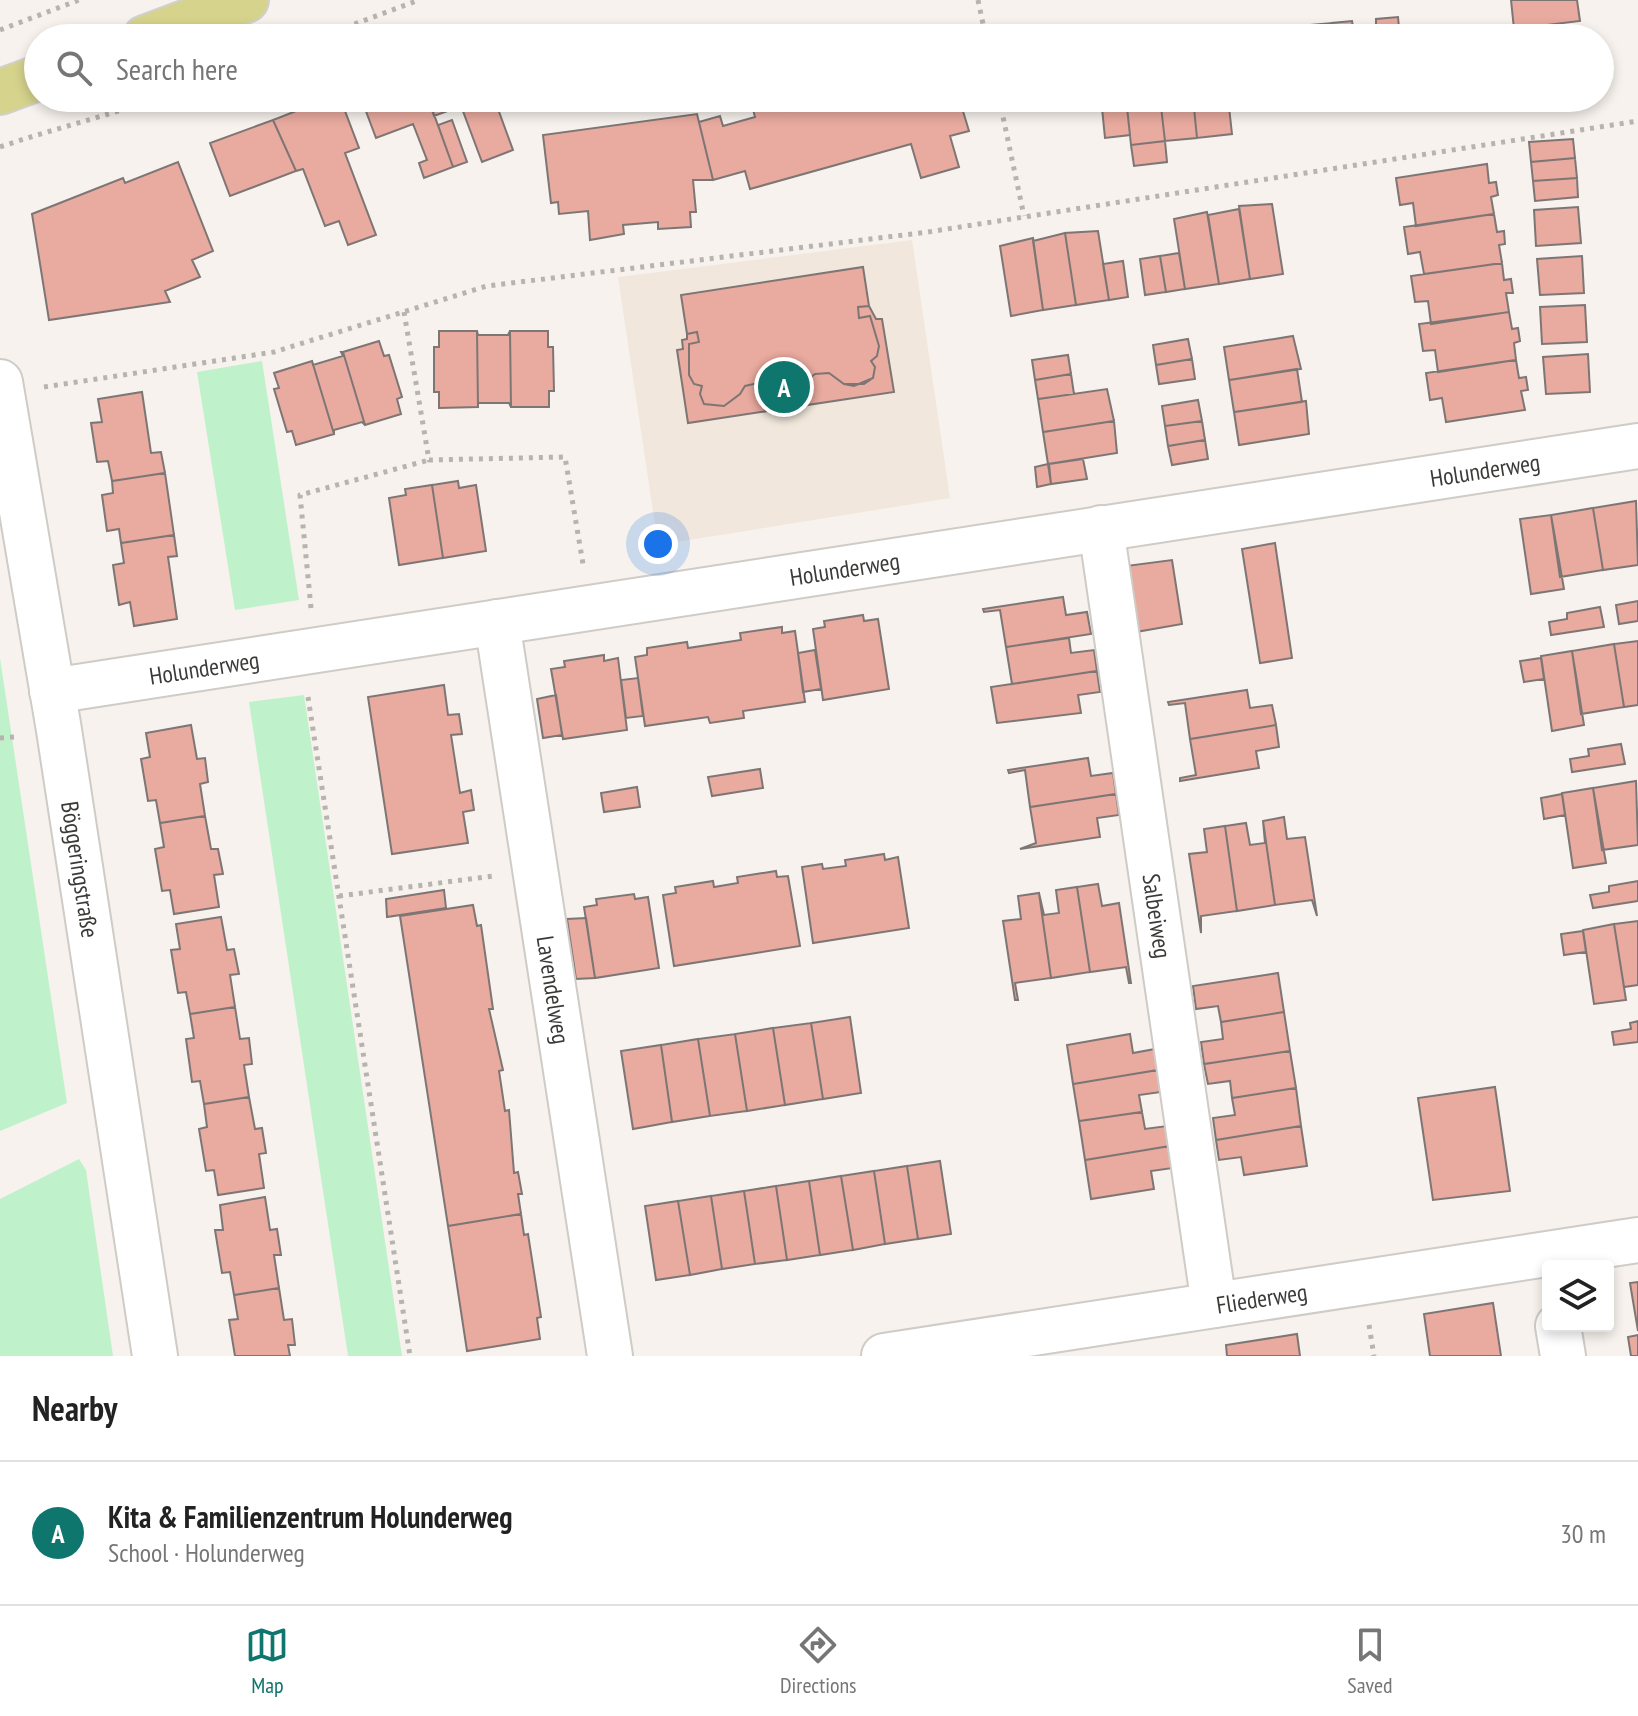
<!DOCTYPE html>
<meta charset="utf-8">
<style>
:root{--surface:#fff;--page:#f2f2f2;--text:#222;--muted:#767676;--line:#e0e0e0;--accent:#0f766e}
body{margin:0;font-family:"PT Sans Narrow",sans-serif;background:var(--page);color:var(--text)}
.controls{position:absolute;right:24px;bottom:24px;display:grid;overflow:hidden;border-radius:8px;box-shadow:0 4px 12px #0003}
.controls button{width:72px;height:72px;display:grid;place-items:center;padding:0;border:0;border-bottom:2px solid var(--line);background:var(--surface);color:var(--text);font:40px sans-serif}
.you{position:absolute;left:658px;top:544px;width:28px;height:28px;margin:-20px;border:6px solid #fff;border-radius:50%;background:#1a73e8;box-shadow:0 0 0 12px #1a73e833}
.badge{display:grid;place-items:center;width:52px;height:52px;border-radius:50%;background:var(--accent);color:#fff;font-size:26px;font-weight:700}
.pin{position:absolute;translate:-50% -50%;border:4px solid #fff;box-shadow:0 2px 8px #0006}
.list{margin:0;padding:0;list-style:none}
h2{display:flex;justify-content:space-between;align-items:center;height:104px;margin:0;padding:0 32px;font-size:34px}
h2 small{font-size:26px;font-weight:400;color:var(--muted)}
.list li{display:grid;grid-template-columns:52px 1fr auto;gap:24px;align-items:center;box-sizing:border-box;height:144px;padding:0 32px;border-top:2px solid var(--line)}
.list b{display:block;font-size:30px;white-space:nowrap}
.list p{margin:0;font-size:26px;white-space:nowrap;color:var(--muted)}
.list em{font-size:26px;font-style:normal;color:var(--muted)}
.icon{flex:none;width:44px;height:44px;fill:none;stroke:currentColor;stroke-width:2;stroke-linecap:round;stroke-linejoin:round}
.map{position:relative;flex:none;width:1638px;height:1356px;overflow:hidden}
.search{position:absolute;background:var(--surface);box-shadow:0 4px 12px #0003;left:24px;right:24px;top:24px;height:88px;display:flex;align-items:center;gap:20px;box-sizing:border-box;padding:0 28px;border-radius:44px;color:var(--muted);font-size:30px}
.sheet{height:248px;background:var(--surface)}
nav{display:flex;justify-content:space-around;align-items:center;box-sizing:border-box;height:112px;border-top:2px solid var(--line);background:var(--surface);font-size:22px;color:var(--muted)}
nav a{display:grid;justify-items:center;gap:4px}
nav .on{color:var(--accent)}
.map>svg:first-child{display:block}
.built{fill:#f1e7dc}
.green{fill:#bff2ca}
.building{fill:#e9aa9f;stroke:#7d7675;stroke-width:2}
.lines{fill:none;stroke-linecap:round;stroke-linejoin:round}
.minor-casing{stroke:#cfcbc6;stroke-width:48}
.major-casing{stroke:#d0d0cf;stroke-width:48}
.path{stroke:#b7b3af;stroke-width:5;stroke-dasharray:4 6;stroke-linecap:butt}
.minor{stroke:#fff;stroke-width:44}
.major{stroke:#d6d38d;stroke-width:44}
.labels{text-anchor:middle;dominant-baseline:central;stroke-width:7;stroke-linejoin:round;paint-order:stroke}
.street-label{font-size:24px;fill:#3b3a38;stroke:#f7f2ed}
</style>
<div class="map">
<svg width="1638" height="1356" viewBox="0 0 1638 1356">
<rect width="100%" height="100%" fill="#f7f2ed"/>
<path class="built" d="M912,240L950,498L658,545L618,277Z"/>
<path class="green" d="M262,361L299,600L235,610L197,372Z
M0,658L67,1103L0,1131Z
M304,695L402,1356H348L249,702Z
M79,1159L86,1170L113,1356H0V1199Z"/>
<path class="building" d="M1511,0H1577L1580,21L1514,29Z
M1398,17L1400,38H1366L1365,27L1376,25V19Z
M1352,21L1353,27H1365L1366,38H1333L1332,23Z
M1332,23L1333,38H1301L1300,33L1312,32L1311,25Z
M1559,24L1561,38H1520L1519,28Z
M1288,27L1289,34L1300,33L1301,38H1267L1266,30Z
M329,98H340L359,148L345,153L376,235L348,245L339,221L325,226L303,169L296,171L273,120Z
M361,98H428L453,167L424,178L419,163L427,160L413,124L376,138Z
M428,98H494L513,150L482,162L461,106L434,116Z
M750,98H787L791,111L805,107L803,98H959L969,131L950,136L959,167L921,178L911,144L750,189L745,171L713,180L699,122L720,116L723,126L755,117Z
M1101,98H1126L1130,135L1105,138Z
M1126,98H1160L1165,141L1131,145Z
M1160,98H1193L1197,138L1165,141Z
M1193,98H1228L1232,134L1197,138Z
M1272,98H1307V104L1273,108Z
M1307,98H1339L1340,101L1307,104Z
M697,114L713,180H693L696,212H690L691,227L658,229V222L623,225L624,234L590,240L588,211L559,214L558,202L551,203L543,135Z
M273,120L296,171L230,196L210,143Z
M452,120L467,162L453,167L438,125Z
M1573,139L1575,158L1531,162L1529,142Z
M1165,141L1167,162L1134,166L1131,145Z
M1575,158L1577,178L1533,181L1531,162Z
M178,162L213,251L192,260L200,277L165,291L170,302L49,320L32,214L123,178L125,183Z
M1487,164L1489,183L1496,182L1498,195L1491,197L1494,214L1416,226L1413,203L1400,205L1396,178Z
M1577,178L1578,197L1535,201L1533,181Z
M1272,204L1283,274L1250,279L1239,206Z
M1578,207L1581,243L1536,246L1534,210Z
M1239,209L1250,279L1219,284L1208,215Z
M1207,212L1219,284L1185,289L1174,219Z
M1494,214L1497,232L1504,231L1505,244L1499,245L1502,263L1424,274L1420,252L1408,254L1404,227Z
M1098,231L1109,300L1076,305L1065,233Z
M1065,233L1076,305L1043,310L1033,241Z
M1033,238L1043,310L1011,316L1000,246Z
M1179,253L1185,289L1166,292L1160,256Z
M1160,256L1166,292L1145,295L1140,259Z
M1582,256L1584,293L1540,295L1537,259Z
M1123,261L1128,297L1109,300L1103,264Z
M1502,263L1504,280L1511,279L1513,293H1506L1509,312L1431,324L1428,301L1415,302L1411,276Z
M863,267L869,306L858,307L859,318L870,316L879,346L877,356L871,361L875,367L873,378L854,386L844,384L829,373L815,374L793,391L774,392L758,383L745,386L740,394L724,406L704,404L700,394L702,386L694,384L689,375V344L699,342L697,332L687,334L681,295Z
M1585,305L1587,342L1542,344L1540,307Z
M869,306L876,319H882L894,392L688,423L677,350L683,349L682,340L687,339V334L697,332L699,342L689,344V375L694,384L702,386L700,394L704,404L724,406L740,394L745,386L758,383L774,392L793,391L815,374L829,373L844,384H864L873,378L875,367L871,361L877,356L879,346L870,316L859,318L858,307Z
M1509,312L1512,329L1518,328L1520,341L1514,343L1516,360L1438,372L1435,350L1423,351L1419,324Z
M439,331H477L478,407L439,408V392H434V347H439Z
M477,331L478,335H508L510,331L511,407L509,403H478V407Z
M510,331H548V347H553L554,391H549V407H511Z
M1293,336L1301,369L1229,380L1224,347Z
M1188,339L1192,359L1156,365L1153,345Z
M379,341L384,356L389,355L402,397L397,399L401,414L365,425L343,352Z
M341,352H343L365,425L362,422L334,430V434L312,361L313,365L343,356Z
M1588,354L1590,392L1546,394L1543,357Z
M1068,355L1071,374L1035,380L1032,360Z
M1192,359L1195,379L1159,384L1156,365Z
M1516,360L1519,378L1526,377L1528,390L1521,391L1525,410L1446,422L1442,398L1430,400L1426,373Z
M312,361L334,434L296,445L292,431L287,432L274,389L279,388L274,373Z
M1297,369L1302,402L1234,412L1229,380Z
M1071,374L1074,394L1038,399L1035,380Z
M1107,389L1114,421L1043,432L1038,399Z
M142,392L151,453L161,452L165,473L112,481L108,461L97,462L91,423L102,422L98,399Z
M1198,400L1202,421L1165,426L1162,406Z
M1306,401L1309,434L1239,445L1234,412Z
M1114,421L1117,453L1048,464L1043,432Z
M1202,421L1205,440L1168,446L1165,426Z
M1205,440L1208,459L1172,465L1168,446Z
M1083,459L1087,479L1051,484L1049,464Z
M1048,464L1051,484L1037,487L1035,467Z
M165,473L174,535L121,543L119,529L107,531L102,495L113,493L112,481Z
M458,481L459,488L476,485L486,551L443,558L432,485Z
M432,485L443,558L399,565L389,498L406,495L405,489Z
M1636,501L1638,565L1603,570L1593,508Z
M1593,508L1603,570L1560,577L1551,515Z
M1551,515L1564,589L1531,594L1520,519Z
M174,535L177,556L168,557L177,619L134,626L130,602L119,605L113,565L124,563L121,543Z
M1275,543L1292,658L1260,663L1242,549Z
M1172,560L1182,624L1136,632L1126,566Z
M1063,597L1066,615L1087,612L1091,634L1006,647L1000,610L984,612L983,609Z
M1638,601V621L1619,624L1616,605Z
M1600,607L1604,627L1551,635L1549,622L1567,619V613Z
M863,615L864,621L878,619L889,689L823,700L813,629L825,627L824,621Z
M782,627V633L795,631L805,702L743,711L744,718L710,723L708,717L645,726L635,657L647,655V648L687,642L688,648L741,640L740,633Z
M1069,638L1071,653L1094,650L1097,671L1012,684L1006,647Z
M1638,641V705L1624,707L1614,644Z
M1614,644L1624,707L1581,714L1572,651Z
M815,650L821,689L803,692L798,653Z
M1572,651L1584,725L1552,731L1541,656Z
M604,655V661L618,658L627,730L563,739L551,669L565,667L564,661Z
M1541,658L1544,679L1524,682L1520,661Z
M1097,671L1100,692L1078,695L1081,713L997,723L991,687Z
M638,678L643,716L626,718L621,680Z
M444,685L448,715L459,714L462,734L451,735L460,793L471,790L474,810L463,812L468,843L392,854L368,697Z
M1247,690L1250,708L1272,705L1276,725L1190,739L1185,703L1169,705L1168,702Z
M556,695L562,735L543,738L537,699Z
M191,725L197,759L205,758L208,782L200,784L205,816L160,823L156,800L148,801L141,759L150,757L146,733Z
M1276,725L1279,747L1256,751L1259,768L1180,781V778L1196,775L1190,739Z
M1621,744L1625,764L1572,772L1570,759L1589,756L1588,749Z
M1088,758L1091,776L1113,773L1116,794L1030,807L1025,770L1009,773L1008,770Z
M760,769L763,788L712,796L708,777Z
M1636,781L1638,845L1602,850L1593,788Z
M637,787L640,807L604,812L601,793Z
M1593,788L1606,863L1573,868L1562,793Z
M1116,794L1119,815L1097,818L1100,837L1020,849L1036,843L1030,807Z
M1562,794L1565,815L1544,819L1541,798Z
M205,816L211,849H218L223,874L214,875L219,907L174,914L170,890L162,891L155,849L164,847L160,823Z
M1284,817L1287,839L1305,837L1317,916L1312,900L1275,905L1263,821Z
M1263,821L1275,905L1237,911L1225,826L1246,823L1250,845L1265,843Z
M1225,826L1237,911L1201,916V933L1189,854L1207,852L1204,829Z
M884,854L885,860L898,857L909,928L813,943L802,867L822,864L823,869L846,866L845,860Z
M776,871L777,877L788,876L800,946L674,966L663,895L676,893L675,887L713,881L714,887L738,883L737,877Z
M1638,881V901L1593,908L1590,895L1609,892V886Z
M1098,884L1102,906L1119,903L1131,983H1129L1126,967L1090,972L1077,887Z
M1077,887L1090,972L1051,978L1039,893L1044,915L1059,913L1056,890Z
M444,890L446,908L387,917L386,899Z
M1039,893L1051,978L1015,983L1018,1000H1015L1003,921L1021,919L1018,896Z
M634,894L635,899L648,897L659,968L595,978L584,907L597,905L596,899Z
M473,905L477,926L481,925L493,1009H489L503,1070L499,1071L505,1111L509,1110L514,1173L518,1172L522,1194H518L521,1214L448,1226L400,916Z
M221,917L227,950L234,949L239,974L230,975L235,1007L190,1014L186,992L178,993L171,950L180,949L176,924Z
M586,918L595,978L576,979L567,919Z
M1638,921V985L1624,987L1614,924Z
M1614,924L1626,1000L1594,1004L1583,930Z
M1583,931L1586,952L1564,955L1561,934Z
M1278,973L1284,1012L1221,1022L1218,1006L1196,1009L1193,986Z
M235,1007L240,1039L249,1038L252,1064L244,1065L249,1097L204,1104L200,1081L192,1082L186,1039L194,1038L190,1014Z
M1284,1012L1290,1051L1204,1064L1201,1042L1223,1039L1221,1022Z
M850,1017L861,1093L823,1099L811,1023Z
M1638,1021V1042L1614,1045L1612,1032L1631,1029L1630,1023Z
M811,1023L823,1099L785,1105L773,1028Z
M773,1028L785,1105L747,1111L735,1034Z
M735,1034L747,1111L710,1116L698,1039Z
M1130,1034L1133,1053L1155,1049L1158,1070L1073,1084L1067,1045Z
M698,1039L710,1116L672,1122L661,1045Z
M661,1045L672,1122L633,1129L621,1051Z
M1290,1051L1296,1088L1232,1098L1230,1081L1208,1084L1204,1064Z
M1158,1070L1161,1092L1139,1095L1142,1112L1079,1121L1073,1084Z
M1495,1087L1510,1191L1433,1200L1418,1098Z
M1296,1088L1301,1126L1216,1140L1213,1118L1235,1115L1232,1098Z
M249,1097L255,1129L262,1128L266,1153L259,1154L264,1188L218,1195L214,1170L206,1171L199,1129L207,1127L204,1104Z
M1142,1112L1145,1129L1167,1126L1170,1146L1085,1160L1079,1121Z
M1301,1126L1307,1166L1244,1175L1241,1157L1219,1160L1216,1140Z
M1170,1146L1173,1168L1151,1171L1154,1189L1091,1199L1085,1160Z
M940,1161L951,1234L918,1239L907,1166Z
M907,1166L918,1239L885,1244L874,1171Z
M874,1171L885,1244L853,1250L841,1176Z
M841,1176L853,1250L820,1255L809,1181Z
M809,1181L820,1255L787,1260L776,1186Z
M776,1186L787,1260L755,1264L744,1191Z
M744,1191L755,1264L722,1269L711,1196Z
M711,1196L722,1269L690,1275L678,1201Z
M265,1197L270,1230L277,1229L281,1255H274L279,1288L234,1295L230,1272L222,1273L215,1230H223L220,1205Z
M678,1201L690,1275L656,1280L645,1206Z
M521,1214L524,1235L528,1234L541,1317L537,1318L540,1339L467,1351L448,1226Z
M1638,1282V1331L1630,1283Z
M279,1288L284,1320L292,1319L295,1345H288L290,1356H235L229,1320L238,1319L234,1295Z
M1493,1303L1501,1356H1430L1424,1314Z
M1297,1334L1300,1356H1227L1226,1345Z
M1638,1335V1356H1631L1628,1337Z"/>
<g class="lines">
<defs>
<g id="minor">
<path id="s1" d="M0,382L59,730L155,1356"/>
<path id="s2" d="M1101,528L1214,1305"/>
<path id="s3" d="M497,622L610,1356"/>
<path id="s4" d="M52,691L1638,446"/>
<path d="M1558,1326L1563,1356"/>
<path id="s5" d="M884,1356L1638,1240"/>
</g>
<path id="major" d="M145,38L246,0
M0,92L38,78"/>
</defs>
<use href="#minor" class="minor-casing"/>
<use href="#major" class="major-casing"/>
<path class="path" d="M978,0L986,38
M0,30L79,0
M317,38L419,0
M999,98L1024,216
M0,147C52,129 105,117 157,98
M404,312L429,460L565,457L583,564
M44,387L274,352L487,286L928,232L1638,121
M311,608L300,495L429,460
M308,697L410,1356
M0,738L15,737
M339,896L493,876
M1369,1325L1374,1356"/>
<use href="#minor" class="minor"/>
<use href="#major" class="major"/>
</g>
<g class="labels">
<g class="street-label">
<text stroke="none"><textPath href="#s4" startOffset="1450">Holunderweg</textPath></text>
<text stroke="none"><textPath href="#s4" startOffset="802">Holunderweg</textPath></text>
<text stroke="none"><textPath href="#s4" startOffset="154">Holunderweg</textPath></text>
<text stroke="none"><textPath href="#s1" startOffset="494">Böggeringstraße</textPath></text>
<text stroke="none"><textPath href="#s2" startOffset="392">Salbeiweg</textPath></text>
<text stroke="none"><textPath href="#s3" startOffset="372">Lavendelweg</textPath></text>
<text stroke="none"><textPath href="#s5" startOffset="382">Fliederweg</textPath></text>
</g>
</g>
</svg>
<div class="controls">
<button><svg class="icon" aria-label="layers" viewBox="0 0 24 24"><path d="M12 4l9 5-9 5-9-5zM3 14l9 5 9-5"/></svg></button>
</div>
<div class="you"></div>
<div class="pin badge" style="left:784px;top:387px">A</div>
<div class="search"><svg class="icon" aria-label="search" viewBox="0 0 24 24"><circle cx="10" cy="10" r="6"/><path d="M15 15l6 6"/></svg>Search here</div>
</div>
<section class="sheet">
<h2>Nearby<small></small></h2>
<ul class="list">
<li><span class="badge">A</span><div><b>Kita &amp; Familienzentrum Holunderweg</b><p>School · Holunderweg</p></div><em>30 m</em></li>
</ul>
</section>
<nav>
<a class="on"><svg class="icon" aria-label="map" viewBox="0 0 24 24"><path d="M3 6l6-2 6 2 6-2v14l-6 2-6-2-6 2zM9 4v14M15 6v14"/></svg>Map</a>
<a><svg class="icon" aria-label="directions" viewBox="0 0 24 24"><path d="M12 3l9 9-9 9-9-9zM9 14v-3h6M13 9l2 2-2 2"/></svg>Directions</a>
<a><svg class="icon" aria-label="saved" viewBox="0 0 24 24"><path d="M7 4h10v16l-5-4-5 4z"/></svg>Saved</a>
</nav>
